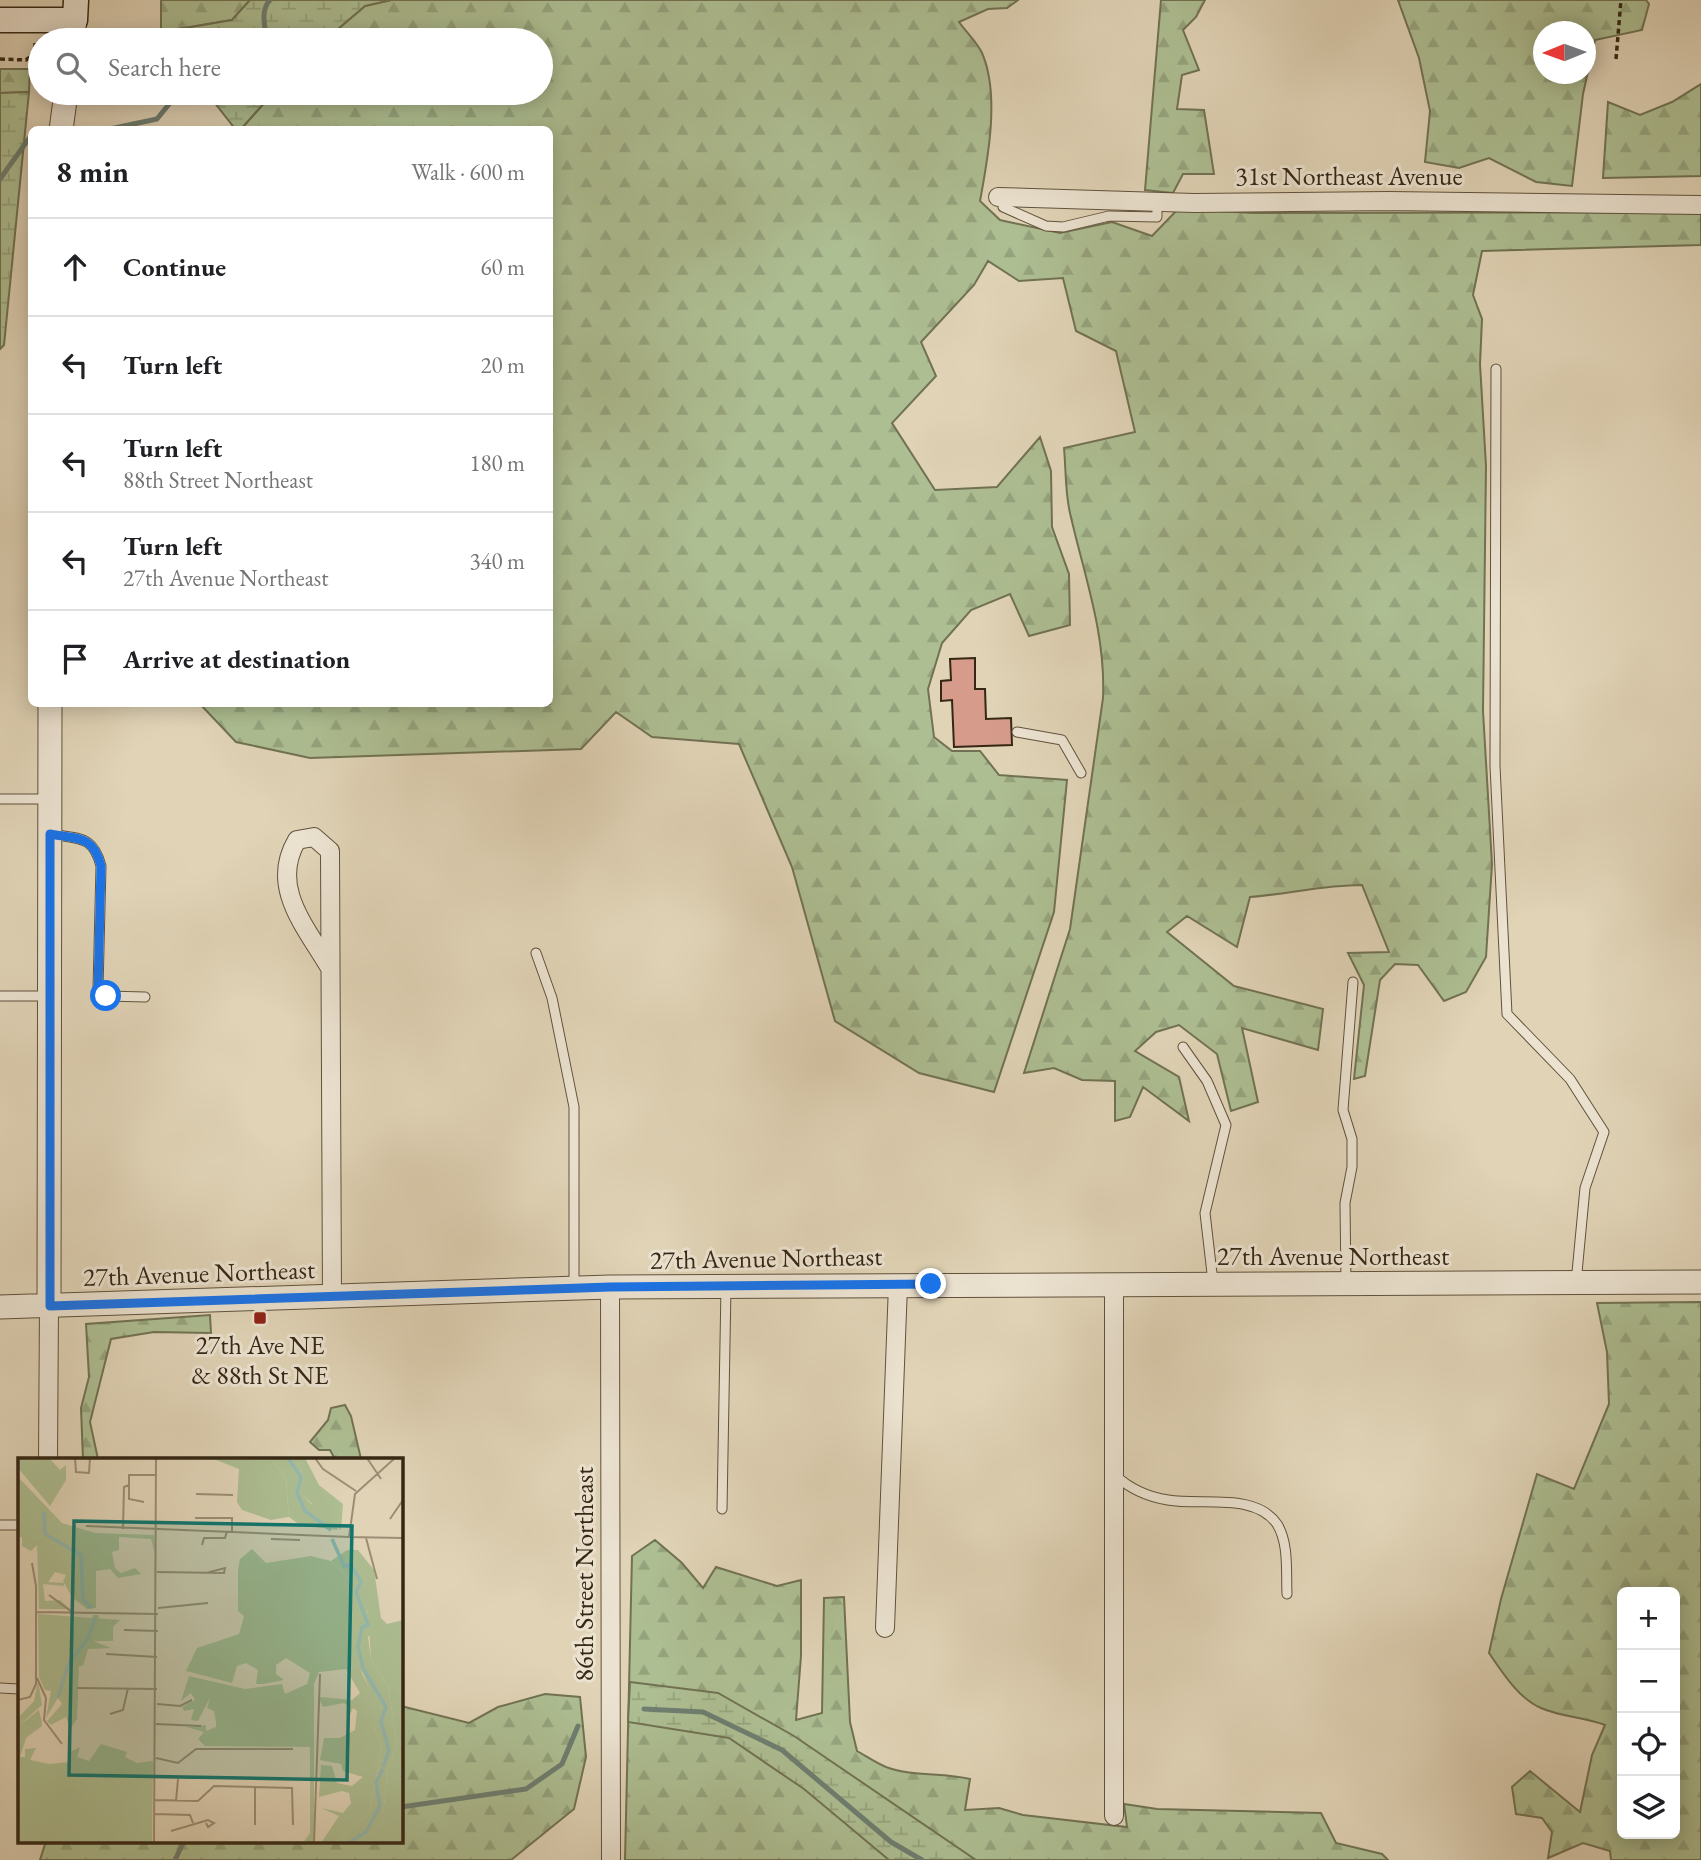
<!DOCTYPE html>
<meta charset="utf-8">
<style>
:root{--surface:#fff;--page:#f6f6f6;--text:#202124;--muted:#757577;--line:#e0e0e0}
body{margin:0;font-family:"EB Garamond",serif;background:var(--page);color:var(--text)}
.controls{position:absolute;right:21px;bottom:21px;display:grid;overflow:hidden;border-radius:10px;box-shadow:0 4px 18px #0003}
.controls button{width:63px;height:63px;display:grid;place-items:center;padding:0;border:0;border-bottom:2px solid var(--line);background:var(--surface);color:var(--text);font:35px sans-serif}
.compass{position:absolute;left:1533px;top:21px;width:63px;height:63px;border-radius:50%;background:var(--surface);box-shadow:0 4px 18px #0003;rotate:269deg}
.stop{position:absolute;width:21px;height:21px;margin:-16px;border:5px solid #1a73e8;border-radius:50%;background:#fff}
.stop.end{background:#1a73e8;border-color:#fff;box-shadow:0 2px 7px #0008}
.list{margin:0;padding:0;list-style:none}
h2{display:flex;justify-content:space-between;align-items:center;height:91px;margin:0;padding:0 28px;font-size:30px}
h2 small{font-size:23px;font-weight:400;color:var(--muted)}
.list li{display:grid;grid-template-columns:46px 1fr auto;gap:21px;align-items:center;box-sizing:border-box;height:98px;padding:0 28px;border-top:2px solid var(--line)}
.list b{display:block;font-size:26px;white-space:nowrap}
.list p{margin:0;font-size:23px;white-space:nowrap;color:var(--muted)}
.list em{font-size:23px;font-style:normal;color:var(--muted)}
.icon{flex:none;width:38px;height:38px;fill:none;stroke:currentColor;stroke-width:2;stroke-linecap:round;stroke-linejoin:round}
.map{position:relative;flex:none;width:1701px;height:1860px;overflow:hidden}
.search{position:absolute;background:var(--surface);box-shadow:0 4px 18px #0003;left:28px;top:28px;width:525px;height:77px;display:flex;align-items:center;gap:18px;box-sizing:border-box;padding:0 24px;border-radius:38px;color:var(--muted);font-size:26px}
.panel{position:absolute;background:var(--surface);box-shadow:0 4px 18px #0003;left:28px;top:126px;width:525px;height:581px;border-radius:10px}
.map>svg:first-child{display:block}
.forest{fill:url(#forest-firs);stroke:#717253;stroke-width:2;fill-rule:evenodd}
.wetland{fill:url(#wetland-marsh);stroke:#717253;stroke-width:2}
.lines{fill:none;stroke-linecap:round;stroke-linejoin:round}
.stream{stroke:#6e7e70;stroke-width:5}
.building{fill:#d69b8b;stroke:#352714;stroke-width:2}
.service-casing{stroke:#60523c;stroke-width:11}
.minor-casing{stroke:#60523c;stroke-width:20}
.tertiary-casing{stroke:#60523c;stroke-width:25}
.secondary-casing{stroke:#352714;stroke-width:27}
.path{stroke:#352714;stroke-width:3.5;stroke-dasharray:5 3.5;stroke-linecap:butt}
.service{stroke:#ebe2d0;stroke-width:9}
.minor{stroke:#ebe2d0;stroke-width:18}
.tertiary{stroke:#ebe2d0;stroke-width:23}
.secondary{stroke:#ebe2d0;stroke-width:24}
.route{stroke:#1a73e8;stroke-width:9}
.poi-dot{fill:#8f2418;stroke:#ebe2d0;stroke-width:2.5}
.labels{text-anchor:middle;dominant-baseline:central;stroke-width:6;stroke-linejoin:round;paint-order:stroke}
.street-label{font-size:26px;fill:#352714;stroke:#ebe2d0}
.poi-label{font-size:26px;fill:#352714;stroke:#ebe2d0}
.inset-river{fill:none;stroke:#94b8ae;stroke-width:3.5}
.inset-road{fill:none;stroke:#9c8e75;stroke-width:2}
.view{fill:#0f766e;fill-opacity:0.15;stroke:#0f766e;stroke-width:3.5}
.inset-edge{fill:none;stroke:#352714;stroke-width:3.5}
</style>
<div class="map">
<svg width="1701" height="1860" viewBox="0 0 1701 1860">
<defs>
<pattern id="forest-firs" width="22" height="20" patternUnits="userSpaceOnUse" patternTransform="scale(1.75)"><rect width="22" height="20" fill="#adbe92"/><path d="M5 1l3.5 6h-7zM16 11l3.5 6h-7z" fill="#95a37d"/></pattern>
<pattern id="wetland-marsh" width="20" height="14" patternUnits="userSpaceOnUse" patternTransform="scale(1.75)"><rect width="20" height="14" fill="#adbe92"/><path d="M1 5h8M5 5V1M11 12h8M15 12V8" fill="none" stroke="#95a37d"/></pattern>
</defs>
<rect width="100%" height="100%" fill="#e0d3b6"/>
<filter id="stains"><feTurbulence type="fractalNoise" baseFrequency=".00286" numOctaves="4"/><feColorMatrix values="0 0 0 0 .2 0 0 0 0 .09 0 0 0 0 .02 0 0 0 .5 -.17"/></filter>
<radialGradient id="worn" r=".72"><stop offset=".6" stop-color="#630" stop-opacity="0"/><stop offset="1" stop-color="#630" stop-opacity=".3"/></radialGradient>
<path class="forest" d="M161,0H250L232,20L161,32Z
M391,0H1018L1007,8L988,9L959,22C966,32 977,42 982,53C1000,94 988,158 980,201L1000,220L1060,233L1112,222L1152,236L1178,209L1253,213L1701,212V245L1482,251L1473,295L1482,319L1480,364L1486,466L1483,711L1492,864L1486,957L1466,992L1444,1001L1418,965L1395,964L1380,980L1365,1076L1354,1079L1364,985L1348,953L1389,952L1362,885C1324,885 1288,894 1250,897L1237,947L1187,916L1167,932L1234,986L1323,1009L1318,1050L1242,1028L1258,1102L1231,1111L1217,1054L1179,1025L1156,1032L1135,1051L1179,1077L1189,1121L1143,1087L1130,1117L1115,1121V1081L1082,1080L1054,1068L1024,1073L1070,929L1103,698C1106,634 1084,575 1070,513C1065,492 1066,469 1064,448L1135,432L1116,351L1076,331L1063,278L1019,281L988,261L974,285L921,342L936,376L892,423L935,490L997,487L1040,437L1051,471L1052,527L1069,574L1070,625L1029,636L1010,594L971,610L942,643L928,689L934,737L952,751H980L999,775L1067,780L1054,912L994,1092L919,1073L835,1021L792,867L739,744L652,737L616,712L581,749L310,758L236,742L200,704H550V130L241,129L273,93H541V40H325L365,6Z
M1161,0H1205L1196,17L1183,30L1199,70L1182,75L1177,109L1204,110L1214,174H1183L1173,193L1145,190Z
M1398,0H1646L1649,4L1642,30L1595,40L1583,94L1572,186L1536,182L1489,158L1459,168L1425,162L1430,111L1419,58ZM1544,32H1586V74H1544Z
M0,69H30L29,92L0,93Z
M1701,84V176L1603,178L1608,102L1640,115L1672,102Z
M1701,1302V1860H1611L1610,1851L1583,1843L1548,1858L1552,1832L1542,1818L1516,1814L1512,1787L1530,1771L1580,1812L1592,1755L1605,1725C1585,1717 1561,1717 1541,1708C1519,1699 1502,1672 1489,1653L1501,1599L1537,1474L1574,1489L1609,1404L1607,1352L1597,1303ZM1622,1592H1675V1834H1622Z
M210,1315L211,1333L154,1332L111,1339L90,1422L98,1459H83L81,1408L89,1377L86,1324Z
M345,1405L351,1416L361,1459H335L330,1450H319L310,1442L328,1420L331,1408Z
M655,1540L682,1563L703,1588L716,1567L777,1586L801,1580V1656L796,1720L822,1713L824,1598L844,1597L850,1722L857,1751C866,1756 876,1763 886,1767C913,1777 943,1772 970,1779L965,1810L999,1808L1023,1815L1127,1827L1124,1804L1157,1809L1321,1813L1336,1843L1382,1854L1388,1860H625L632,1556Z
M545,1694L580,1697L586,1757L574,1809L511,1860H40L46,1841H401V1706L469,1723L498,1707Z"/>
<path class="wetland" d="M250,0H391L365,6L325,40H167L161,32L232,20Z
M29,92L4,345L0,349V93Z
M207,93H273L241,129L236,130Z
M630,1682L718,1693L794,1736L976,1860H889L804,1789L729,1738L628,1722Z"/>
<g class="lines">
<path class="stream" d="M267,40C265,28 260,10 270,0
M105,130L157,119L178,93
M0,179L30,137
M644,1709L703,1712L782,1750L891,1842L922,1860
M401,1807L526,1789L562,1764L578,1726
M175,1860L184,1841"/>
</g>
<path class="building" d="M975,658V689H985L986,719L1011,718L1012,745L954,747L952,700L941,701V681L951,680L950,659Z"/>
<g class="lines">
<defs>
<path id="service" d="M1003,197V207L1046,226L1063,227L1109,216L1157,217V202
M1496,369L1495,766L1507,1014L1570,1079L1604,1132L1585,1188L1576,1283
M1017,732L1062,740L1081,773
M0,799H48
M51,834C79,839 93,835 101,866L98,989L106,996L145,997
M536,953L552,998L574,1107V1287
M0,996H48
M1183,1047L1207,1081L1226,1125L1205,1213L1213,1282
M1346,1282L1345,1203L1352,1167V1139L1343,1110L1353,982
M1115,1475C1129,1488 1148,1497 1168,1500C1201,1506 1255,1492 1277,1524C1289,1543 1286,1572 1287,1594
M722,1509L726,1287
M0,1525H19
M0,1688L19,1689"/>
<path id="minor" d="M998,197L1194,203L1388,201L1701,205
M330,968C306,927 269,887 297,840L314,837L330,851L332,1297
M1114,1285V1816
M610,1287L611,1860
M48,1459L49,1306
M885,1628L898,1285"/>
<path id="tertiary" d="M72,40L75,20
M61,130L66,93
M49,1306L50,704
M0,1307L610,1287L1701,1282"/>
<path id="secondary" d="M0,20H75L76,0"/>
</defs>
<use href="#service" class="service-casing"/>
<use href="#minor" class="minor-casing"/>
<use href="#tertiary" class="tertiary-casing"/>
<use href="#secondary" class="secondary-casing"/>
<path class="path" d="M0,59L26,60L35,53V40
M1616,59L1621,0"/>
<use href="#service" class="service"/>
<use href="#minor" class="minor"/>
<use href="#tertiary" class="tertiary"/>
<use href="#secondary" class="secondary"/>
</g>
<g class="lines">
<path class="route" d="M106,996L98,989L101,866C93,835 78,839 50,834V1306L610,1287L931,1284"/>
</g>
<rect class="poi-dot" x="253" y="1311" width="14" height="14" rx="3.5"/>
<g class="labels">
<g class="street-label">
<text x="1349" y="176">31st Northeast Avenue</text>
<text x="1333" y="1256">27th Avenue Northeast</text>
<text transform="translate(766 1258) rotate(-1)">27th Avenue Northeast</text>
<text transform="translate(199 1273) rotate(-2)">27th Avenue Northeast</text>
<text transform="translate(584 1574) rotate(-90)">86th Street Northeast</text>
</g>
<g class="poi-label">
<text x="260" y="1345">27th Ave NE<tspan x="260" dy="30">&amp; 88th St NE</tspan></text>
</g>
</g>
<g transform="translate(18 1458)">
<rect width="385" height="385" fill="#e0d3b6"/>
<path d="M0,0H31L42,12L48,7V22L32,48L0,10ZM193,0H253L268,21L271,59L253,62L224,52L219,44L221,11ZM278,0H287L301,27L325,46L323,72L284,37V15ZM0,19L44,65L77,75L136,77L137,96L133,81L101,79V92L94,94L97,110L103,115L117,110L123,116L100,120L92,111L78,113V150L69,151L54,139L45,123L48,117L37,114L30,124L46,125V128L25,126L27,143L42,142L52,151H21L19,87L13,93L4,88V79L0,80ZM234,91L248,105L293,98L313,103L332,122L344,216L356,239V268L364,290L351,356L317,385H303L321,358L303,350L325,355L333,345L331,335L324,333L301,339L303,307L314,308L319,325L334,328L345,319L325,313L323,306L302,302L303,297L306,280H322L337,272L339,253L335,250L331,259L332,249L326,245L305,249L302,243V239L334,242L342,235L328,211L301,214L296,226V385H285L292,375V289L187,288L180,281L186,274L169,269L188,267V273L198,269V264L196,253L189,250L192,240L180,263L173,262L176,251L166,253L164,249L177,242L173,235L163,243L171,218L227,231L264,226L267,236L289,226L292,215L268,200L258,207V216L266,222L245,226H238L240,212L228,205L219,208L214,225L168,213L179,190L221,176L226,158L220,153V112L222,101ZM329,92H340L356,112L363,160L369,166L385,162V385H346L364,366L370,310L379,287L370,228L353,201L350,154ZM20,156L102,162L95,169V183H75L93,190L70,191L65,208H61L59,261L52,271L48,259L33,267L29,263L44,246L40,240L28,260L33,233L27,232L21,219ZM20,223L24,247L0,268V260L16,243ZM24,265V268L8,280L2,299H7V291L18,290L12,302L31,306L52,304V294L62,289L59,299L71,303L83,286L109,294L107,299L119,305L135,303L134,385H0V285Z" fill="#adbe92"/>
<path d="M253,0H278L284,15V37L293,46L308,48L320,72L282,67L271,59L268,21ZM329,92L343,122L354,175L350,179L353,201L370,228L379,287L370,310L364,366L347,385H317L351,356L364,290L356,268L355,239L337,197L332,122L313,103ZM75,157H81L79,171L52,210L43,242L37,237L47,203L72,172ZM21,252L24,265L0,285V268Z" fill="#adbe92"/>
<path class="inset-river" d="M270,0L283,19L279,35L287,53L313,72M26,54L27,76L63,97L65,142L74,150M314,81L326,108L333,107L343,124L338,134L350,167L344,169L340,189L345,210L368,249L363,263L371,293L365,309M40,240L50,207L70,180L77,160M330,385L348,374L362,348L358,324L365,311"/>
<path class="inset-road" d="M57,0L58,14L71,15L72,0M297,0L305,11L338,33M349,0L363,21M377,0L337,36L331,79L385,80M178,36L215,37M126,44L111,41V17H138M177,60H214V73M372,61L385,42M385,67V98M68,68L331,79M105,71L106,29L111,27M348,80L359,121M253,81L282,82M184,87L186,80H207L209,73M139,114L206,115L207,110L188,115M31,137L54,154M140,150L190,145M18,154L140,156M106,172L140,173M88,196L139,199M19,220L28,240L26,262L44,286M59,230L139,231M0,242L12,239L18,226V128L14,105M139,246L162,248L174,242M92,256L105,252L110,230M138,266L183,268M138,300L160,305L178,291H275M237,329V367M137,342L180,343L196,328L274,330L275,367M158,343L160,321M137,356L172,357L175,365M153,373L190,362L196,365L190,369L188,365M136,385L138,0M296,385L302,216"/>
<path class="view" d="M56,63L334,68L329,322L51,317Z"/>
<rect width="385" height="385" class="inset-edge"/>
</g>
<rect width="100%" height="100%" filter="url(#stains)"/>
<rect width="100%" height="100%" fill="url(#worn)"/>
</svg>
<div class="controls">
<button>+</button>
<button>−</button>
<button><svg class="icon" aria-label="locate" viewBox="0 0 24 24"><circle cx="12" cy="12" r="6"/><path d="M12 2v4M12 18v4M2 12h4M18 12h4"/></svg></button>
<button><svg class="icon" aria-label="layers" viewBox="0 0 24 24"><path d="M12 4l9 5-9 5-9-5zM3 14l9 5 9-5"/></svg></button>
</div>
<svg class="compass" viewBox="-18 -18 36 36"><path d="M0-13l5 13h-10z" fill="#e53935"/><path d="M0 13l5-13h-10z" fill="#757577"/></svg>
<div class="stop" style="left:106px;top:996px"></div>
<div class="stop end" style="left:931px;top:1284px"></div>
<div class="search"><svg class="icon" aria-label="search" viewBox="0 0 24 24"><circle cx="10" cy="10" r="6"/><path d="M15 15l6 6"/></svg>Search here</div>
<section class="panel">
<h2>8 min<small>Walk · 600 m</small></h2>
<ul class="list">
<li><svg class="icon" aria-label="ahead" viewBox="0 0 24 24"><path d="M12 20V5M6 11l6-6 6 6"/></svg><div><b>Continue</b></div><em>60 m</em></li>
<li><svg class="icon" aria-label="left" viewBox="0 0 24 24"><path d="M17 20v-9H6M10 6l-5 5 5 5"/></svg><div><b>Turn left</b></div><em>20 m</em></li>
<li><svg class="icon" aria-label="left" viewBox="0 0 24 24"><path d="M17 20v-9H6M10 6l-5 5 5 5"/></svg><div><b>Turn left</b><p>88th Street Northeast</p></div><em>180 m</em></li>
<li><svg class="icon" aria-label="left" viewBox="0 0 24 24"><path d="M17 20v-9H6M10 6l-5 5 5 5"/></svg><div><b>Turn left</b><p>27th Avenue Northeast</p></div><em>340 m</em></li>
<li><svg class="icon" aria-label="arrive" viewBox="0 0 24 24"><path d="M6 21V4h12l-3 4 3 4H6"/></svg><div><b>Arrive at destination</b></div></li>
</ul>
</section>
</div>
